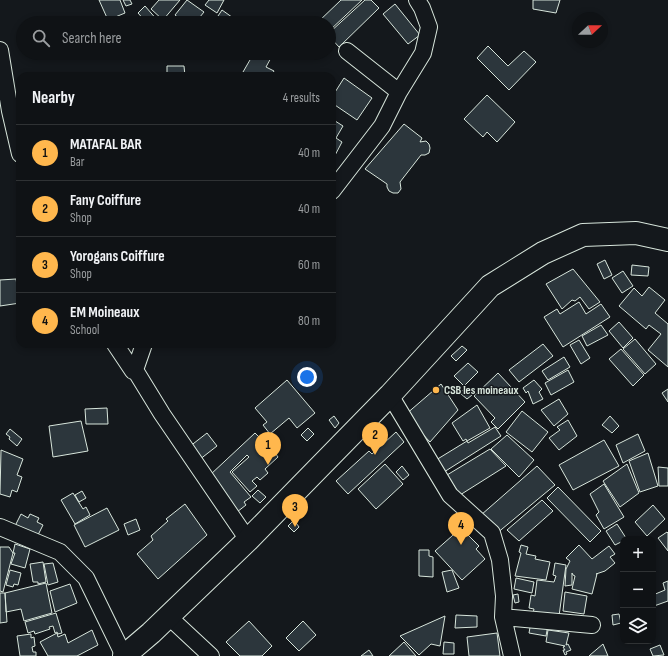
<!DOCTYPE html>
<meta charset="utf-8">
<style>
:root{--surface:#0f1215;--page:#1d2022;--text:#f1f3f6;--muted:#9b9ea0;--line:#2f3234;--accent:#ffb74d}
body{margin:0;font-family:"Sofia Sans Condensed",sans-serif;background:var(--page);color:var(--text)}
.controls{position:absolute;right:12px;bottom:12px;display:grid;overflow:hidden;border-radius:8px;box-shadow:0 2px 6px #0003}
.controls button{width:36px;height:36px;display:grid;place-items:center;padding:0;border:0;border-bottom:1px solid var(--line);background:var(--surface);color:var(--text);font:20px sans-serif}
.compass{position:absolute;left:572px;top:12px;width:36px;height:36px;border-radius:50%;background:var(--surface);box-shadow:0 2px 6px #0003;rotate:68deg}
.you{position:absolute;left:307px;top:377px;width:14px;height:14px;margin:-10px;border:3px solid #fff;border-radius:50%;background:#1a73e8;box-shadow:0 0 0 6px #1a73e833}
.badge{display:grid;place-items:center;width:26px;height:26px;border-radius:50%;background:var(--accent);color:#111;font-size:13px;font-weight:700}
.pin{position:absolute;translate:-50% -33px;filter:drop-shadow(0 1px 2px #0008)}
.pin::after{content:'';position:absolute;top:21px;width:14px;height:12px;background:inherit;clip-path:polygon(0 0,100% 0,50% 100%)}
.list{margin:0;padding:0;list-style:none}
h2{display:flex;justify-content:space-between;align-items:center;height:52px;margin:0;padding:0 16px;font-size:17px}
h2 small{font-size:13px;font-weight:400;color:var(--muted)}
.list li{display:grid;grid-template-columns:26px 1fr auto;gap:12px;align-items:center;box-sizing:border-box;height:56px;padding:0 16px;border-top:1px solid var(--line)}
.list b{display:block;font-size:15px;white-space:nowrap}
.list p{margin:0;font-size:13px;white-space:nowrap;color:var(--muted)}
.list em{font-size:13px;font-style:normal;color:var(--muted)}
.icon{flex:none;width:22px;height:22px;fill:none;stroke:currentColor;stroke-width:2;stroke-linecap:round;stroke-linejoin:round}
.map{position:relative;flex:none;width:668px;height:656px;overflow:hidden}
.search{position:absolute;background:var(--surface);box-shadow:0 2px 6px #0003;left:16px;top:16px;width:320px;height:44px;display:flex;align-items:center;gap:10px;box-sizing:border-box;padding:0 14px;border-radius:22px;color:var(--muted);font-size:15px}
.panel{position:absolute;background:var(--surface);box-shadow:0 2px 6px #0003;left:16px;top:72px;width:320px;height:276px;border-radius:12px}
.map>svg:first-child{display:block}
.building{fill:#2c363c;stroke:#d8e6dc}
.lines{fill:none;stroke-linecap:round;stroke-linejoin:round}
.street-casing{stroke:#d8e6dc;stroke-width:18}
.primary-casing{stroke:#d8e6dc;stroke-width:24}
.street{stroke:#14181c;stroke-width:16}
.primary{stroke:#14181c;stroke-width:22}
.poi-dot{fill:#ffb74d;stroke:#14181c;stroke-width:1.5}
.labels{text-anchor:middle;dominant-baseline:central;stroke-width:3;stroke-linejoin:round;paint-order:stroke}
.poi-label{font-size:12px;font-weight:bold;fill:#d8e6dc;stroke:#14181c;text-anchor:start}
</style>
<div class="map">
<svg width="668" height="656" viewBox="0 0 668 656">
<rect width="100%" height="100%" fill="#14181c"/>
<path class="building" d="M99,0H120L125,13L108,20Z
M123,0H130L132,4L126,6Z
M159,0H180L163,20L151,9Z
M187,0L204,12L195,23H185L175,15Z
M209,0H224L217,13L205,5Z
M341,0H362L329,31V23H317Z
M365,0H371L379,8L339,47L329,36V33Z
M533,0H560L556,13L533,9Z
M395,4L420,35L408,44L383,14Z
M145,6L158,21L156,23H147L138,13Z
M222,10L236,20L234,23L214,22Z
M488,46L508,66L524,51L536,62L509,90L477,58Z
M154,53H164L165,54L156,58Z
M254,53H267L272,56L266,67L274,71L271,76H249L243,72Z
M167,66H184L185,76H167Z
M344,78L372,98L357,120L332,103V97Z
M487,95L515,122L497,142L487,132L483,137L464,119Z
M332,119L343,126L336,138L342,142L332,161Z
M404,124L422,138L420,142L426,141L429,144L430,148L429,153L425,155H421L400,182L401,189L398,193H393L389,191L387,187V184L365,169Z
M605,260L612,275L604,279L597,264Z
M632,265L649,267L648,276L631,275Z
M573,269L600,302L589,309L580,297L575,301L572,300L562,309L546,284Z
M623,271L633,286L622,293L612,278Z
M16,279L20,303L0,306V280Z
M649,287L665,300L655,313L668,324V367L648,350L661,334L649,325L646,329L619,306L634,288L642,296Z
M579,302L586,314L601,304L610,317L563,347L544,317L557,309L560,314Z
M619,322L633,338L623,348L609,331Z
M601,325L608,335L587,346L582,336Z
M635,339L656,364L645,374L623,349Z
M579,340L590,358L581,364L570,345Z
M543,344L553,356L519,382L509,370Z
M462,346L467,350L456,361L451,356Z
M621,349L644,375L633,386L609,359Z
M564,357L570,367L548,380L542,371Z
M468,363L478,372L464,386L454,376Z
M568,370L574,382L551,395L545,383Z
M498,373L525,402L498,429L491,422L495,418L474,396Z
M287,380L315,413L297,428L289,418L270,434L263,425L267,422L255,408Z
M534,380L542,389L539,392L543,399L533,404L528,391L526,393L523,388Z
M441,384L458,410L430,442L405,415Z
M465,388L472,395L467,399L460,393Z
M668,389V402L662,393Z
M559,399L568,414L554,426L541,410Z
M477,405L490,428L467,441L466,439L463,441L452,423Z
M107,408L108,424H86L85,409Z
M522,411L548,432L532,452L506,432Z
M334,416L339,423L335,428L329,420Z
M610,416L619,426L612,433L602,425Z
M568,420L577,436L559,450L549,438L560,430L557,427Z
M81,421L88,451L53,457L49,426Z
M495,427L501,436L444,472L436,460L467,441L468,443Z
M308,428L314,434L307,441L301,435Z
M10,429L22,439L17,446L9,439L10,437L6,434Z
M396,432L404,442L348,494L336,481L369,451L372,454Z
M207,433L217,446L199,460L189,447Z
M255,433L263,441L265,439L278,457L265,469L268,473L260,480L257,477L252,481L257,486L250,492L232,472L249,457L247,455L230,472L251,497L244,502L246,505L237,512L210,475Z
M638,434L645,451L623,463L616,445Z
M507,435L534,460L519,477L491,449Z
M604,440L619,466L573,490L559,465Z
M490,449L506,466L460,495L447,475Z
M1,450L23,459L17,475L22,477L17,492L12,490L10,497L0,494Z
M648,453L658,486L640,492L629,461Z
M385,464L403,484L376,509L358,489Z
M627,464L639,493L620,507L603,481Z
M402,466L409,475L403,480L396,472Z
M537,466L555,485L496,534L481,515Z
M658,467L668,468V486H659Z
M604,484L624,517L604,529L596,515L599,512L590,494Z
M558,487L601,531L590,542L547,498Z
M258,490L266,497L260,503L252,496Z
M82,491L86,498L79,502L75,495Z
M73,493L83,509L86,507L90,515L75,524L61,500Z
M542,500L553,511L519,541L507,530Z
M185,504L207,535L158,579L137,554L153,540L151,536L168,521L166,519Z
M653,505L665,519L647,536L635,522Z
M107,508L119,530L85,547L74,525Z
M21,514L28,518L30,514L39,518L37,522L43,525L37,537L15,526Z
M136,519L140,530L128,535L124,524Z
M294,520L299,527L294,532L288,526Z
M617,524L626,538L623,539V541L615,545L606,531Z
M461,528L479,546L476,549L485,559L462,580L435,551Z
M667,532L668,533V551L658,538Z
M15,544L30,549L25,568L11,564L15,553H13Z
M521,545L528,547L526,554L536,556L535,559L550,562L546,580L515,576L521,553L519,552Z
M579,545L592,559L609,546L615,554L610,557L615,563L605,571L596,574H597L592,594L572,589L575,576L573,575L572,573V585L565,586L566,569L570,561L566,558Z
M0,547H9L13,553L3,592L0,591Z
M419,550H429V556L433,557V577L419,576Z
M43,562L46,582L38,584V582H33L30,564Z
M53,563L58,582L48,585L44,564Z
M555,563L566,565L559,616L533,613L534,609L529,608L531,595L535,596L537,580L554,582L556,576L553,575Z
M10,570L21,573L18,585L14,584L13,587L6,585Z
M452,570L459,588L447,592L442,572Z
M516,578L534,582L532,593L514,589Z
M668,581V601L654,606L653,595L665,590L663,583Z
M46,583L52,613L24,621L21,609L6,612L5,593Z
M70,584L77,603L55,612L50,591Z
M565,592L587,596L584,614L563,611Z
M0,593H5L7,622L0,623Z
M518,594L519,602L515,603L513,595Z
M56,613L62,633L58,634L57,632L55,633L53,626L49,627L50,629L35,634L34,631L28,633L25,622Z
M619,614L621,623L613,625L612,615Z
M456,615L477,616V627L455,628Z
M445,616L440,646L431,644L419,655L400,636Z
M249,621L272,646L262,656H240L226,642Z
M303,621L316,635L299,651L286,638Z
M531,622L548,625L546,636L529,633Z
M92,630L98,645L77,656H48L40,642L57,633L58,637L65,634L68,643Z
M548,630L569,633L566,645L568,644L571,650L566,652L567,654L565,655L563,650H565L563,647L565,646L546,642Z
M497,633L500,656H469L467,637Z
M31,634V638L34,637L35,646L32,647L33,652H36V656H20L17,636Z
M404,642L416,656H389Z
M444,642L454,643V654H443Z
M603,644L608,656H589L590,655Z
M660,645L664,655L653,656L650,649Z
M369,650L373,656H361Z"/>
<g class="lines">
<defs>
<path id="street" d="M0,50L10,111L20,154
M347,51L399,92
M332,191L382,126L399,92L423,53L429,27L422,8L417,0
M115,344L133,371L135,370L162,414L248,540
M135,370L144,344
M390,395L450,495L492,533L500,560L504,596L503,617L512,656
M0,527L60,552L86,578L124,656
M168,616L211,656
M503,617L592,625"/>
<path id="primary" d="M124,656L151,633L248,540L390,395L490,286L543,253L583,235L636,233L668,240"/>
</defs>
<use href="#street" class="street-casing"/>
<use href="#primary" class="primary-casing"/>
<use href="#street" class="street"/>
<use href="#primary" class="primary"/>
</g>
<circle class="poi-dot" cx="436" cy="390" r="4"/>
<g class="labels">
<g class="poi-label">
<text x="444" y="390">CSB les moineaux</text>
</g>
</g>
</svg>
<div class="controls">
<button>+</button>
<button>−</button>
<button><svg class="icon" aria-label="layers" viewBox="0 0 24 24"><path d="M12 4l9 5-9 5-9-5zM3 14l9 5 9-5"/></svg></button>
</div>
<svg class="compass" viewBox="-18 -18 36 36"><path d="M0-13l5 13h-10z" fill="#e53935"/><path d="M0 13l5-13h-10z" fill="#9b9ea0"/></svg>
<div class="you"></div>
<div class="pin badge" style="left:268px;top:465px">1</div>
<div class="pin badge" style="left:375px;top:455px">2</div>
<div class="pin badge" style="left:295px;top:527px">3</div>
<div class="pin badge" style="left:461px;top:545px">4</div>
<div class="search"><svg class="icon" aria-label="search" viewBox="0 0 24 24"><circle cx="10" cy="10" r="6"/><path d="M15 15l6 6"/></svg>Search here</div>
<section class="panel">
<h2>Nearby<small>4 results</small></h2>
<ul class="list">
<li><span class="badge">1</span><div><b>MATAFAL BAR</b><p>Bar</p></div><em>40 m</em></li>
<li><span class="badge">2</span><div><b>Fany Coiffure</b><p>Shop</p></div><em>40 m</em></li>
<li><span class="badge">3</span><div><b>Yorogans Coiffure</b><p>Shop</p></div><em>60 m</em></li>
<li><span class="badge">4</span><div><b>EM Moineaux</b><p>School</p></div><em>80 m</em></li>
</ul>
</section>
</div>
